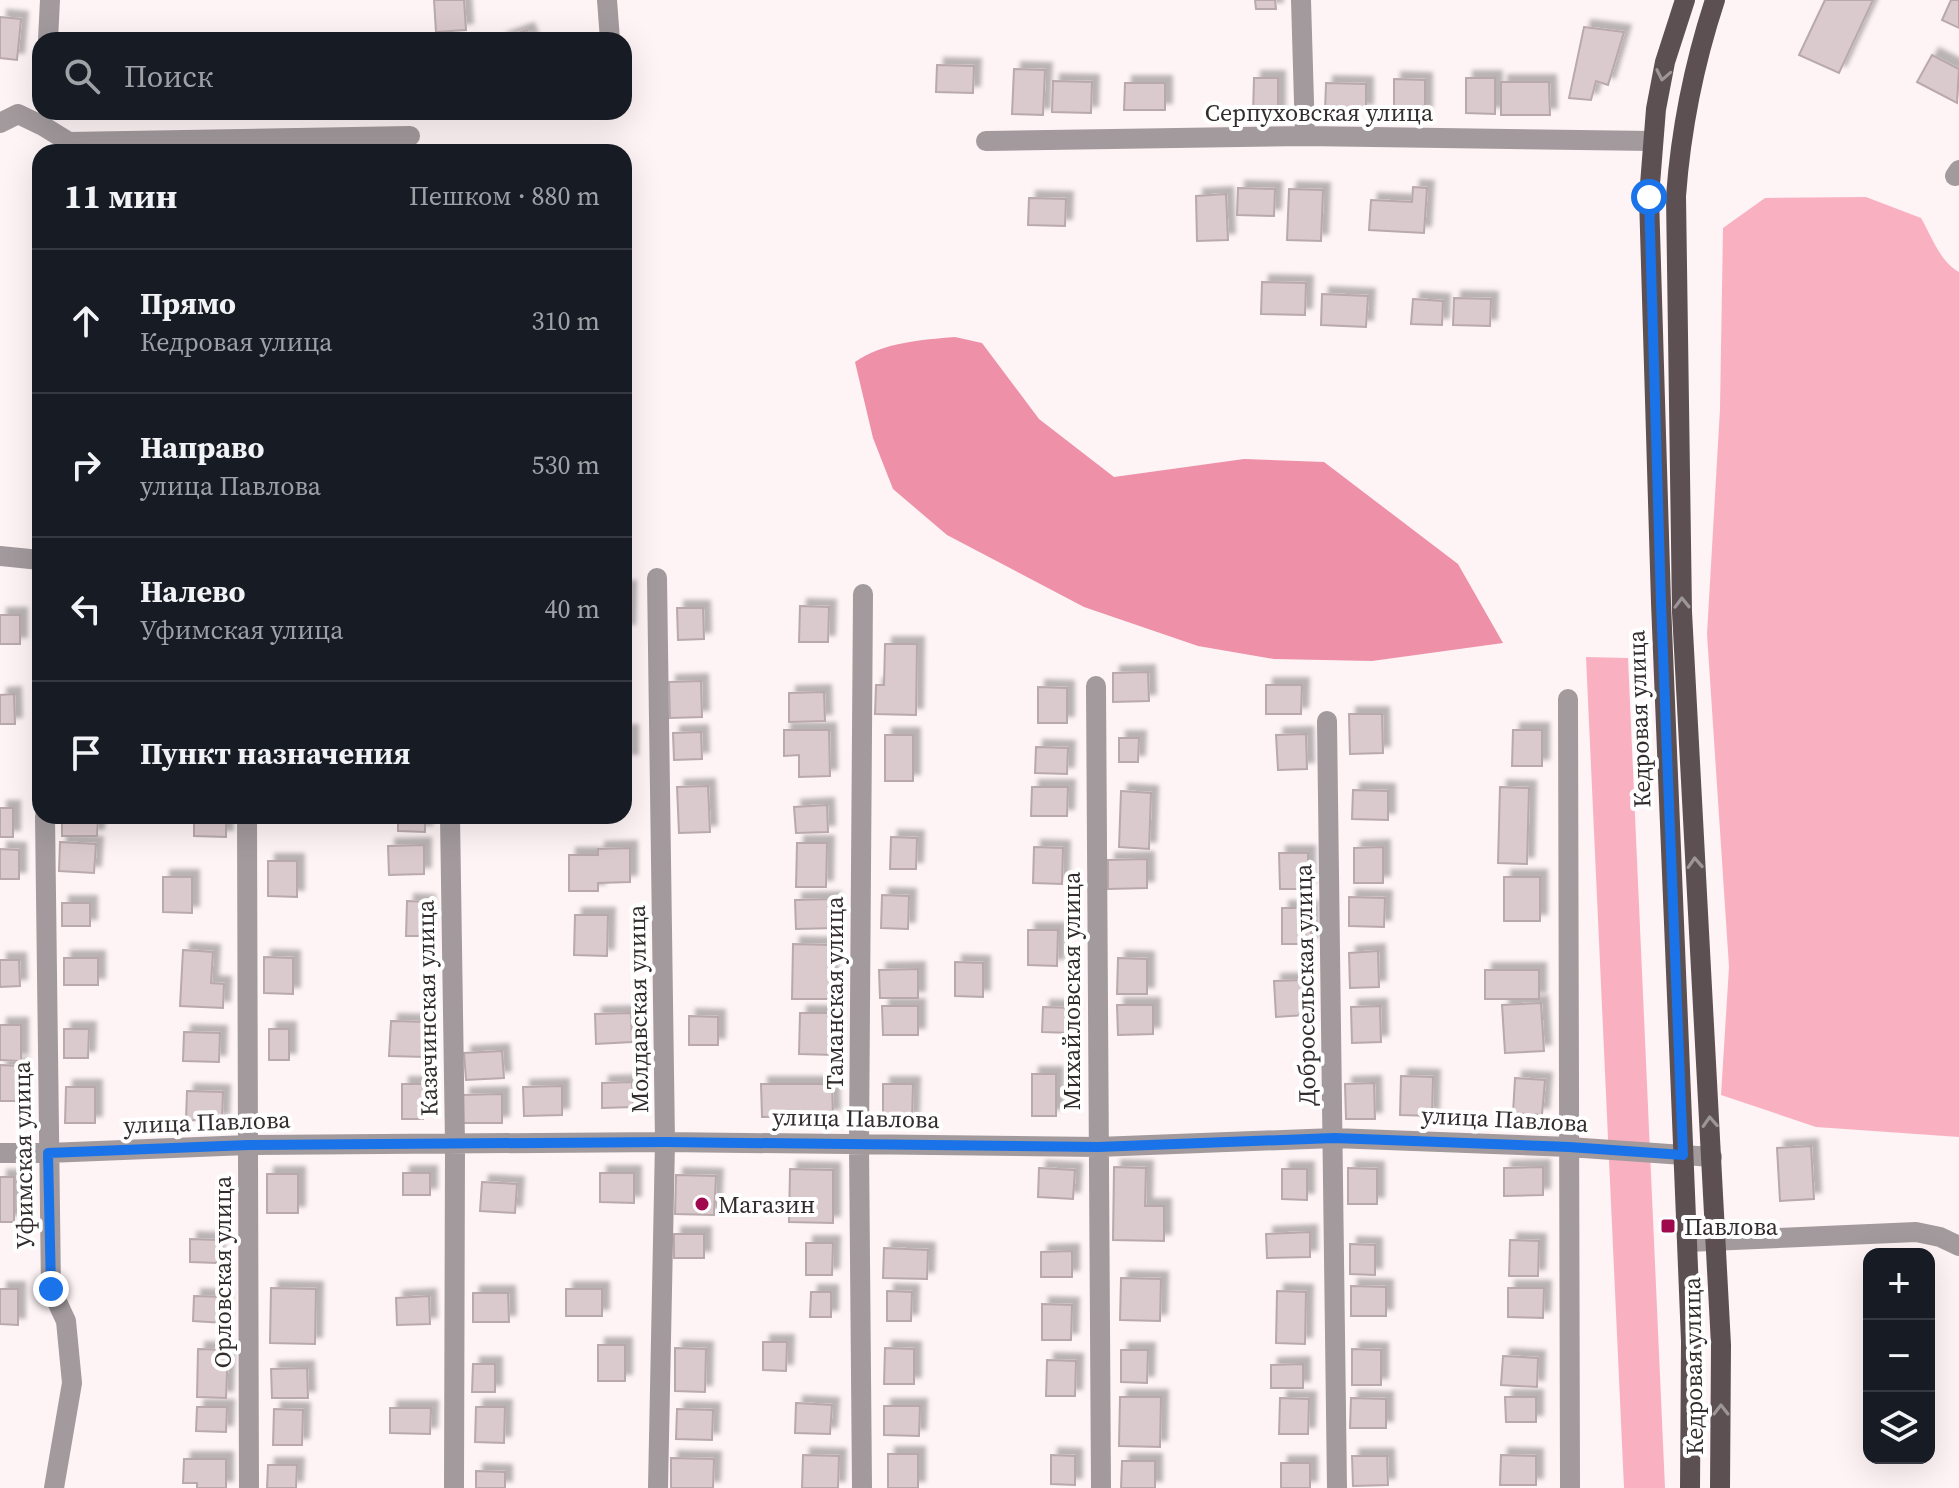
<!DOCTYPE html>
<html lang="ru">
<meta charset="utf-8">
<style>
:root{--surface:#171b24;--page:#20242c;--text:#f1f3f6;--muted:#9ea1a6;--line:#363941}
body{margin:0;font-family:"Source Serif 4",serif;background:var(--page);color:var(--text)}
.controls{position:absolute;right:24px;bottom:24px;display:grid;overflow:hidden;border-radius:16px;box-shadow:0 8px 32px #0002}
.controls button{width:72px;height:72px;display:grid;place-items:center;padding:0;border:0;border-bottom:2px solid var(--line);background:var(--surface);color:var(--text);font:40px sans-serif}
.stop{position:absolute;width:24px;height:24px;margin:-18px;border:6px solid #1a73e8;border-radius:50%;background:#fff}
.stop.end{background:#1a73e8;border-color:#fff;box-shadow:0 2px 8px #0008}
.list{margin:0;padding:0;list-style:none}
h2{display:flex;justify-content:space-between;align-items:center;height:104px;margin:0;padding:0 32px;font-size:34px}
h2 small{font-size:26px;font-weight:400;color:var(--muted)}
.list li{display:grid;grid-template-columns:52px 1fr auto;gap:24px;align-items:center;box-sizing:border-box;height:144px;padding:0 32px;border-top:2px solid var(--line)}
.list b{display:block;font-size:30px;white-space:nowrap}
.list p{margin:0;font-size:26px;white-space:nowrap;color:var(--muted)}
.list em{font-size:26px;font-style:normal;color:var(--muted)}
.icon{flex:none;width:44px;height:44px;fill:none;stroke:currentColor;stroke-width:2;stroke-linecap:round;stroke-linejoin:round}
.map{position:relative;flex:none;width:1959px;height:1488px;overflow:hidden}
.search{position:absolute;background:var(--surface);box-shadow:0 8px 32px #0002;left:32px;top:32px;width:600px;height:88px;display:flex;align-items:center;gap:20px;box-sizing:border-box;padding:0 28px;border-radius:24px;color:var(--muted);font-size:30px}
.panel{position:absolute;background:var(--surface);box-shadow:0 8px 32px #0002;left:32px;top:144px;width:600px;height:680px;border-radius:24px}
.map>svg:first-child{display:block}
.green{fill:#f9b1c2}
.water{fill:#ed90a8}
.building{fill:#dac9cd;stroke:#b9a9ac;stroke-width:2;filter:url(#shadow)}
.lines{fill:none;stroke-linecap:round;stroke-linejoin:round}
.street{stroke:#a29a9c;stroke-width:20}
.primary{stroke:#5c5053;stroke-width:20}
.oneway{stroke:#9d9698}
.route{stroke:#1a73e8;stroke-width:10}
.poi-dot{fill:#a0094d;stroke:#fff;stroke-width:3}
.labels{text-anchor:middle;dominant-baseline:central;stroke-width:8;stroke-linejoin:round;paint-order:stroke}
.street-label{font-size:24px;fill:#332c2d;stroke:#fff}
.poi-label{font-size:24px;fill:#332c2d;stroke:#fff;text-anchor:start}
</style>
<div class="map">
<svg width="1959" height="1488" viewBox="0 0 1959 1488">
<defs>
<filter id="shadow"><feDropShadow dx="7" dy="-7" stdDeviation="2" flood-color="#0004"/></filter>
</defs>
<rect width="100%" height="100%" fill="#fef4f6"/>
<path class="green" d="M1866,197L1921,218C1931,235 1940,262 1959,272V1137L1816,1127L1721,1095L1729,967L1707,634L1720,409L1723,228L1765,198Z
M1586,657L1628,658L1665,1488H1624Z"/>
<path class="water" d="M955,337L982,343L1039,419L1114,477L1244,459L1324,462L1458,564L1503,643L1372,661L1274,659L1198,646L1084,607L947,535L893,489L873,438L855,362C884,342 921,340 955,337Z"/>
<path class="building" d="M434,0H464L466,30L436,32Z
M1255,0H1275L1276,9H1256Z
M1825,0H1873L1839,73L1799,55Z
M1951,0H1959V28L1942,20Z
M0,17L21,19L17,60L0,58Z
M1584,27L1624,32L1608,85L1596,81L1591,100L1569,98Z
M527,30L531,40H499Z
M1932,55L1959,69L1957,103L1917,82Z
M937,65L974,66L973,93L936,92Z
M1014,69L1045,70L1043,115L1012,114Z
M1254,78H1278V115L1253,114Z
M1466,78H1495V114L1466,113Z
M1394,79L1425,80V114H1394Z
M1053,81L1092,82L1091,113L1052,112Z
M1501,82H1549L1550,115H1501Z
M1125,83H1165V110H1124Z
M1326,83L1366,84V111H1325Z
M1413,187L1427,188L1424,233L1369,230L1371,200L1412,202Z
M1238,188L1275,189L1274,216L1237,215Z
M1289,189L1323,190L1321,241L1287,240Z
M1226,194L1228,240L1197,241L1196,196Z
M1029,198L1066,199L1065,226L1028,225Z
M1262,282L1306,283L1305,315L1261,314Z
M1322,294L1368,296L1366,327L1321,325Z
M1454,298L1491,299L1490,326L1453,325Z
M1413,299L1443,301L1442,325L1411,324Z
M624,588H629L628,631H624Z
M800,606L829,607L828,642H799Z
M677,608H703L704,639L678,640Z
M0,615H20V644H0Z
M885,644H917L916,715L875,714L876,685H884Z
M1148,672L1149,701L1113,702V673Z
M701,681L702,717L670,718L669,682Z
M1266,685H1302L1301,714H1266Z
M1038,687L1067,688V723H1038Z
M824,692L825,721L789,722V693Z
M14,694L15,724H0V695Z
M1349,714H1382L1383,753L1350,754Z
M784,730H829L830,776L799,777V755L784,756Z
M1513,730H1542V766H1512Z
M624,732H631V761H624Z
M701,732L702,759L674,760L673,733Z
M1306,734L1307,769L1278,770L1276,735Z
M885,735H913V781H885Z
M1119,738H1139L1138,762H1119Z
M1036,747L1068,748L1067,774L1035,773Z
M708,786L710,832L679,833L677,787Z
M1032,787H1068L1067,816H1031Z
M1500,787L1529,788L1527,864L1498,863Z
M1353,790L1388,791V820L1352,819Z
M1121,791L1151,793L1149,849L1119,847Z
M827,805L828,832L796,833L794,807Z
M0,808H13V837H0Z
M62,816H98L97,836H62Z
M194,816H226V837L194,836Z
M398,816H425V832L398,831Z
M891,837L917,838L916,869H890Z
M60,842L96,844L94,873L59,871Z
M797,843H827L826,887H796Z
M424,845V874L389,875L388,846Z
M1034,847L1063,848L1062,884L1033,883Z
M1383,847V883H1354V848Z
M630,848V882L598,883V891H569V855H598V849Z
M0,849L19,850V879H0Z
M1279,853H1308V889H1280Z
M1147,859V888L1108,889V860Z
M268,861H297V897L268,896Z
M163,877H192V913L163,912Z
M1504,877H1540V921H1504Z
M882,895L909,896L908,929L881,928Z
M1349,897L1385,898L1384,927L1349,926Z
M834,899L835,928L796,929L795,900Z
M407,901L428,902L427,936H406Z
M62,903H90V926H62Z
M1282,908H1311V944H1282Z
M575,915H608L607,956L574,955Z
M1028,930H1058L1057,966L1028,965Z
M793,944L831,945V999H792Z
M183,950L213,952L211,983L224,984L223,1008L180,1006Z
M1378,951L1379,987L1350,988L1349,953Z
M264,957L293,958V994L264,993Z
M64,958H98V985H64Z
M1118,958L1147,959V994H1117Z
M0,960H19L20,986L0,987Z
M955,962L983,963V997L955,996Z
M918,969V998H880L879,970Z
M1485,970H1539V999H1485Z
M1303,980L1305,1015L1276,1017L1274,981Z
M1541,1003L1544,1051L1505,1053L1502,1005Z
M1117,1005H1153V1034L1118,1035Z
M882,1006H918V1035H883Z
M1380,1006L1381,1042L1352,1043L1351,1007Z
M1043,1007L1073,1008L1072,1033L1042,1032Z
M631,1013L632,1042L596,1044L595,1014Z
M800,1013H836L835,1055L799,1054Z
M689,1016L718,1017V1045H689Z
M391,1021L427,1022L426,1057L389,1056Z
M0,1025H21V1061L0,1060Z
M64,1029H89L88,1058H64Z
M269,1029H289V1060H269Z
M184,1032L220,1033L219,1062L183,1061Z
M502,1051L504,1078L466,1080L464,1053Z
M0,1065L22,1066L21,1101H0Z
M1032,1074H1056V1116H1032Z
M1401,1076L1433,1077L1432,1116L1400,1115Z
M1515,1078L1545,1080L1542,1115L1513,1113Z
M632,1082L633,1107L602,1108V1083Z
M1374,1083L1375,1119H1346L1345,1084Z
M402,1084H423V1119H402Z
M761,1084H832L833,1116L762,1117Z
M883,1084H913L912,1120L883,1119Z
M562,1086V1115L524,1116L523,1087Z
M66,1087H95V1123H65Z
M187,1091L223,1092L222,1121L186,1120Z
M502,1094V1123H463V1095Z
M1811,1146L1814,1199L1780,1201L1777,1148Z
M1114,1167L1146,1168L1145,1206H1164V1241L1113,1240Z
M1543,1167V1195L1504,1196V1168Z
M1039,1168L1075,1170L1073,1199L1038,1197Z
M1348,1168L1377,1169V1204H1348Z
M790,1169L833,1170V1223L789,1222Z
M1282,1169H1307V1200L1282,1199Z
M403,1173H430V1195H403Z
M600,1173H634V1203L600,1202Z
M267,1174H298V1213H267Z
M676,1175L716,1176L714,1215L675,1214Z
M0,1177H14V1222H0Z
M482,1182L517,1184L515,1213L480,1211Z
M1310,1232V1257L1267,1258L1266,1234Z
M674,1234H704V1258H674Z
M190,1239L218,1240L217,1263L190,1262Z
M1510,1240L1539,1241L1538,1276H1509Z
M806,1243H833L832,1275H806Z
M1350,1244L1375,1245V1275L1350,1274Z
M884,1248L928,1250L927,1279L883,1278Z
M1072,1251V1277H1041V1252Z
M1121,1278L1161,1279L1160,1321L1120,1320Z
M1351,1286L1386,1287V1316H1351Z
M271,1288L316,1289L315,1344L270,1343Z
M1508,1288H1544L1543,1318L1508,1317Z
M0,1289H18V1325L0,1324Z
M566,1289H602V1316H566Z
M887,1291L912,1292L911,1321H887Z
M1277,1291L1306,1292L1305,1344L1276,1343Z
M811,1292H831V1317H810Z
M473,1293H508L509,1322H473Z
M194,1296L225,1297L224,1323L193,1321Z
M429,1296L430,1324L397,1325L396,1298Z
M1042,1304L1072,1305L1071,1340H1042Z
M763,1342H787L786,1371L763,1370Z
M598,1345H625V1381H598Z
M675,1348L706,1349L705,1392L675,1391Z
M885,1348L914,1349V1384H884Z
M198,1349L228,1350L226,1398L197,1397Z
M1352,1349L1381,1350V1385H1352Z
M1121,1350H1148L1147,1383L1121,1382Z
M1503,1356L1538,1358L1537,1387L1501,1385Z
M1047,1360L1076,1361L1075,1396H1046Z
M473,1364H495V1392H472Z
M1303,1364V1388H1271V1365Z
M307,1368L308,1398H272L271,1369Z
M1120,1397H1161L1160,1447L1119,1446Z
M1505,1397H1536V1422H1506Z
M1280,1398L1309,1399L1308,1434H1279Z
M1351,1398L1386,1399V1428H1350Z
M796,1403L832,1405L830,1434L795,1433Z
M884,1406H920L919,1436L884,1435Z
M197,1407H227L226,1432L196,1431Z
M476,1407H505L504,1443L475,1442Z
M390,1408H431L430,1434L390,1433Z
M274,1409L303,1410L302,1445H273Z
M677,1409L713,1410L712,1440L676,1439Z
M888,1454H918V1488H888Z
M803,1455L839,1456L838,1488H802Z
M1051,1455L1075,1456V1485L1051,1484Z
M1501,1455L1536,1456V1485H1500Z
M1352,1456H1387L1388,1485L1353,1486Z
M671,1458L714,1459L713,1488H671Z
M184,1459H226V1488H197V1483H183Z
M1122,1461H1155V1488H1121Z
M1281,1463H1310V1488H1281Z
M268,1465H297L296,1488H267Z
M476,1471L505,1472V1488H476Z"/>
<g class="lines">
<path class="street" d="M607,0L610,40
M1301,0L1305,136
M48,40L50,0
M0,123L18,114L43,126L69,142L410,136
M986,141L1305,136L1652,141
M1955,176L1959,170
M0,556L40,560
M657,578L665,1142L658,1488
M1096,686L1101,1488
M1568,699L1570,1488
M1327,721L1337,1488
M45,816L51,1289L66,1321L72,1383L54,1488
M247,816L249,1488
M450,816L455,1144L454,1488
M0,1153H48L248,1145L665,1142L1098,1147L1334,1138L1569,1147L1712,1157
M1688,1242L1916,1232L1940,1237L1959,1246
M862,1488L859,1144L863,594"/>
<path class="primary" d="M1685,0L1665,62L1656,109L1649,197L1661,603L1691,1341L1690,1488
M1715,0C1694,64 1681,129 1676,196L1682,612L1721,1345L1720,1488"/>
</g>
<defs><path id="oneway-chevron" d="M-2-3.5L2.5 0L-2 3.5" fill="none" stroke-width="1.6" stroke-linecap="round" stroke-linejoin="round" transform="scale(2)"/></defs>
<g class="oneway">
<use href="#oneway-chevron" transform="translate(1663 75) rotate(101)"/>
<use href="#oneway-chevron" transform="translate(1682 603) rotate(-91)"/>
<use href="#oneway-chevron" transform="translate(1695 863) rotate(-93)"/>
<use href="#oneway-chevron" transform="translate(1710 1122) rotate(-93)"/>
<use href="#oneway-chevron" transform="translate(1721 1410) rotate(-90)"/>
</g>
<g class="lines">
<path class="route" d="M51,1289L48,1153L248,1145L665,1142L1098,1147L1334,1138L1569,1147L1683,1155L1661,603L1649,197"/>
</g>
<g class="poi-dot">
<circle cx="702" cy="1204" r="8"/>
<rect x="1660" y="1218" width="16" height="16" rx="4"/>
</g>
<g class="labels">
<g class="street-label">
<text x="1319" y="112">Серпуховская улица</text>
<text transform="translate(1639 719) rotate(-92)">Кедровая улица</text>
<text transform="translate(1305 985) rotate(-91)">Добросельская улица</text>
<text transform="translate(1071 991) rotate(-90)">Михайловская улица</text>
<text transform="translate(834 993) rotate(-90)">Таманская улица</text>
<text transform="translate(427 1008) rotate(-91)">Казачинская улица</text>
<text transform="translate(638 1009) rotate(-91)">Молдавская улица</text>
<text transform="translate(856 1118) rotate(1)">улица Павлова</text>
<text transform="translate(1505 1119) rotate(3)">улица Павлова</text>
<text transform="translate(207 1122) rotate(-2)">улица Павлова</text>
<text transform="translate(23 1155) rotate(-91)">Уфимская улица</text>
<text transform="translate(222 1272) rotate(-90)">Орловская улица</text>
<text transform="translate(1693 1366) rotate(-91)">Кедровая улица</text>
</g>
<g class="poi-label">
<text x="718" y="1204">Магазин</text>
<text x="1684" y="1226">Павлова</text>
</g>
</g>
</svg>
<div class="controls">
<button>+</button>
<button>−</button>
<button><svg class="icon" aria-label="layers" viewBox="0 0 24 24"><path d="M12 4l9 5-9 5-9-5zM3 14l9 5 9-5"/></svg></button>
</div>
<div class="stop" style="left:1649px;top:197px"></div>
<div class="stop end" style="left:51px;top:1289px"></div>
<div class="search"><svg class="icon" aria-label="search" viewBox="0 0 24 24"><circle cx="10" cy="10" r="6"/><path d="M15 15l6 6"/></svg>Поиск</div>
<section class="panel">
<h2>11 мин<small>Пешком · 880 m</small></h2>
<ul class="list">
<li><svg class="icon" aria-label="ahead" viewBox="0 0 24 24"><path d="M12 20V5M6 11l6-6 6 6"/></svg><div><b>Прямо</b><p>Кедровая улица</p></div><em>310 m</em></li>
<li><svg class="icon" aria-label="right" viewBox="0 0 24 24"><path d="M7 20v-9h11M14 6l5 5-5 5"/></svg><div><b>Направо</b><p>улица Павлова</p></div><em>530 m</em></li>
<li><svg class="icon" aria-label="left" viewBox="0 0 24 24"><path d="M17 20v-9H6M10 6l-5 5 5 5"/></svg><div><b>Налево</b><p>Уфимская улица</p></div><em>40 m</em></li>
<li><svg class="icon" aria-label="arrive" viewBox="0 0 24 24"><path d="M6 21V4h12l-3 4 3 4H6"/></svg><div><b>Пункт назначения</b></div></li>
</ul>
</section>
</div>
